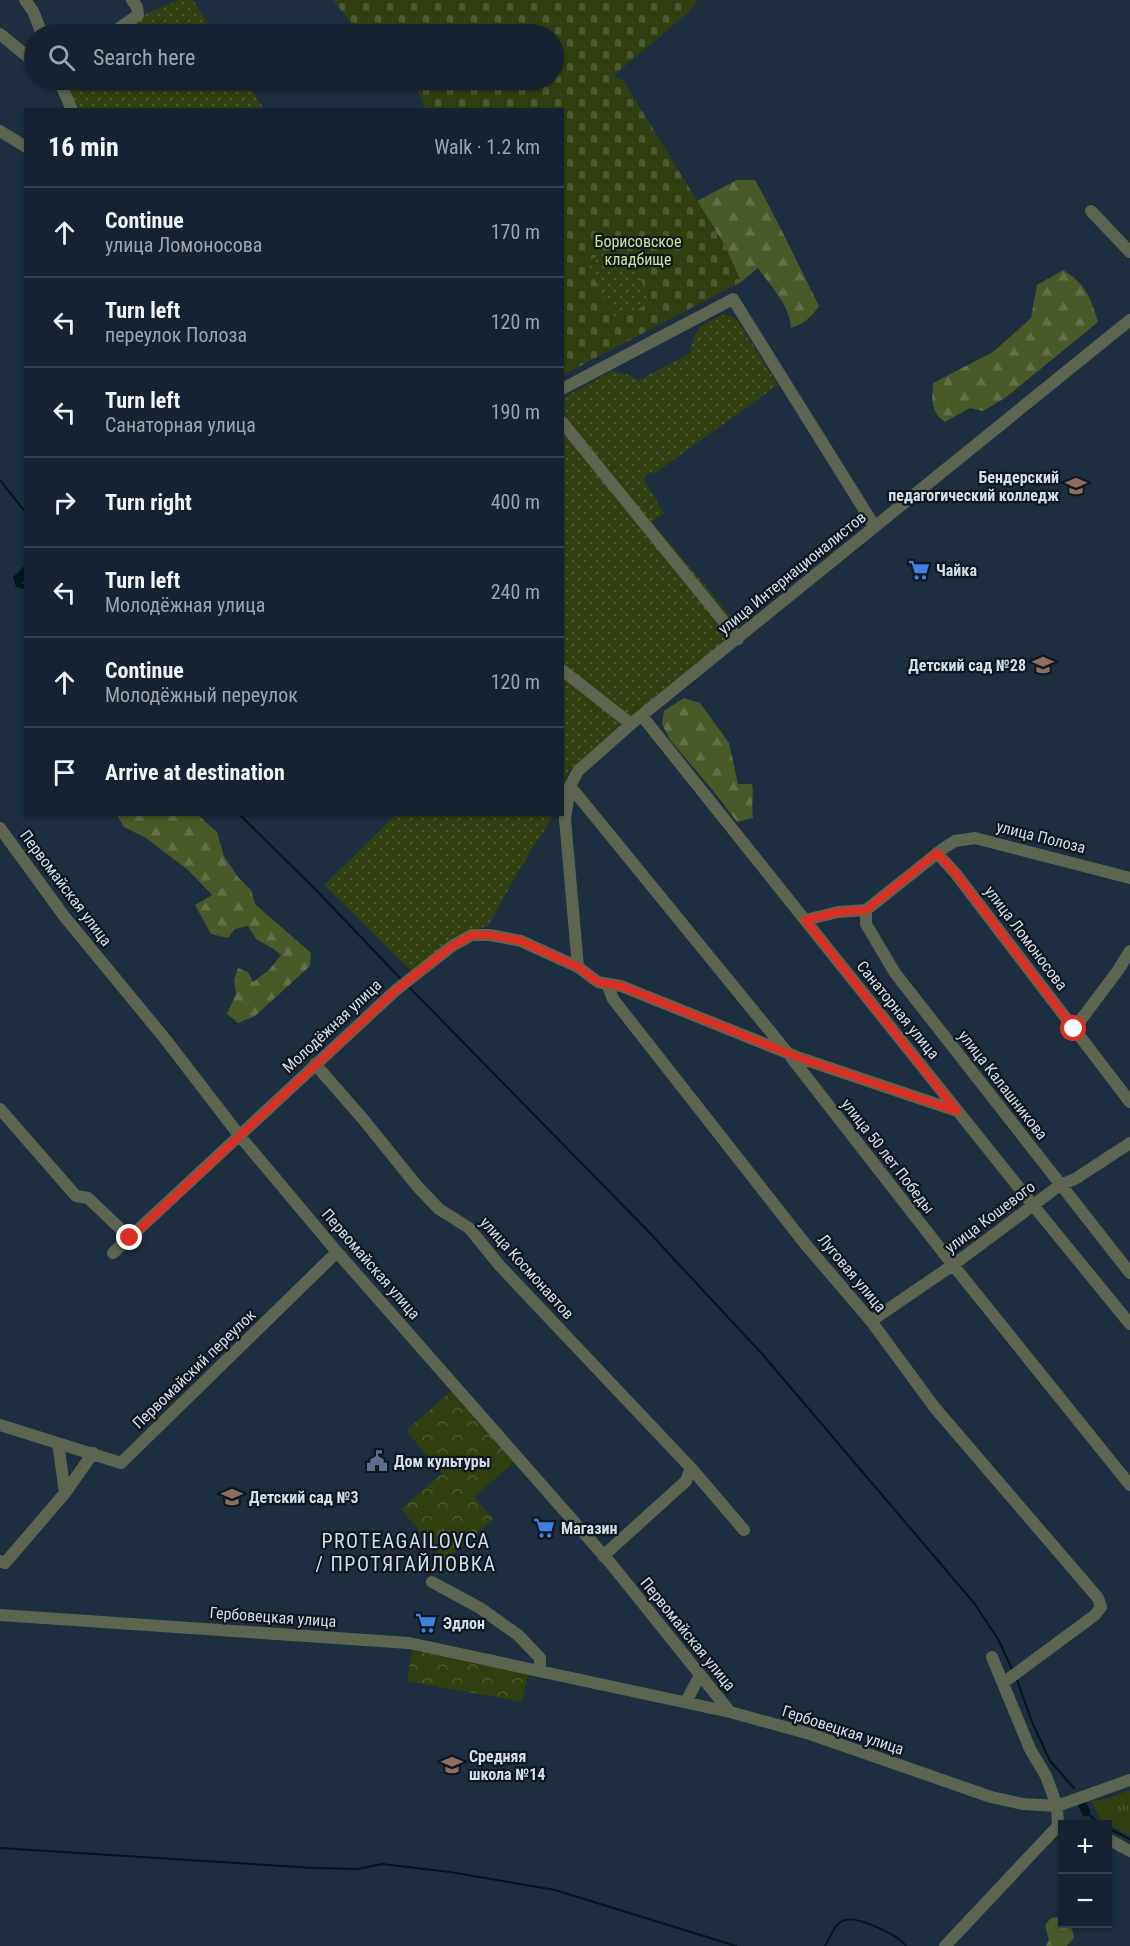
<!DOCTYPE html>
<meta charset="utf-8">
<style>
:root{--surface:#162231;--page:#232f3d;--text:#f1f3f6;--muted:#9ea4ab;--line:#353f4d}
body{margin:0;font-family:"Roboto Condensed",sans-serif;background:var(--page);color:var(--text)}
.controls{position:absolute;right:18px;bottom:18px;display:grid;overflow:hidden;border-radius:0px;box-shadow:0 2px 4px #0004}
.controls button{width:54px;height:54px;display:grid;place-items:center;padding:0;border:0;border-bottom:2px solid var(--line);background:var(--surface);color:var(--text);font:30px sans-serif}
.stop{position:absolute;width:18px;height:18px;margin:-14px;border:4px solid #d93025;border-radius:50%;background:#fff}
.stop.end{background:#d93025;border-color:#fff;box-shadow:0 2px 6px #0008}
.list{margin:0;padding:0;list-style:none}
h2{display:flex;justify-content:space-between;align-items:center;height:78px;margin:0;padding:0 24px;font-size:26px}
h2 small{font-size:20px;font-weight:400;color:var(--muted)}
.list li{display:grid;grid-template-columns:39px 1fr auto;gap:18px;align-items:center;box-sizing:border-box;height:90px;padding:0 24px;border-top:2px solid var(--line)}
.list b{display:block;font-size:22px;white-space:nowrap}
.list p{margin:0;font-size:20px;white-space:nowrap;color:var(--muted)}
.list em{font-size:20px;font-style:normal;color:var(--muted)}
.icon{flex:none;width:33px;height:33px;fill:none;stroke:currentColor;stroke-width:2;stroke-linecap:round;stroke-linejoin:round}
.map{position:relative;flex:none;width:1130px;height:1946px;overflow:hidden}
.search{position:absolute;background:var(--surface);box-shadow:0 2px 4px #0004;left:24px;top:24px;width:540px;height:66px;display:flex;align-items:center;gap:15px;box-sizing:border-box;padding:0 21px;border-radius:33px;color:var(--muted);font-size:22px}
.panel{position:absolute;background:var(--surface);box-shadow:0 2px 4px #0004;left:24px;top:108px;width:540px;height:708px;border-radius:0px}
.map>svg:first-child{display:block}
.grass{fill:url(#grass-tufts)}
.forest{fill:url(#forest-firs)}
.cemetery{fill:url(#cemetery-stones)}
.park{fill:url(#park-crowns)}
.garden{fill:url(#garden-dots)}
.water{fill:url(#water-ripples)}
.lines{fill:none;stroke-linecap:round;stroke-linejoin:round}
.stream{stroke:#011719;stroke-width:2}
.canal{stroke:#011719;stroke-width:9}
.minor{stroke:#5d6550;stroke-width:12}
.route{stroke:#d93025;stroke-width:8}
.labels{text-anchor:middle;dominant-baseline:central;stroke-width:4.5;stroke-linejoin:round;paint-order:stroke}
.park-label{font-size:16px;fill:#cbe597;stroke:#0e161e}
.poi-label{font-size:16px;font-weight:bold;fill:#d4deeb;stroke:#0e161e;text-anchor:start}
.street-label{font-size:16px;fill:#d4deeb;stroke:#0e161e}
.quarter-label{font-size:20px;letter-spacing:1.5px;fill:#d4deeb;stroke:#0e161e}
</style>
<div class="map">
<svg width="1130" height="1946" viewBox="0 0 1130 1946">
<defs>
<pattern id="grass-tufts" width="24" height="20" patternUnits="userSpaceOnUse" patternTransform="scale(1.5)"><rect width="24" height="20" fill="#313e0f"/><path d="M3 7l-1-3M5 7V3M7 7l1-3M15 17l-1-3M17 17v-4M19 17l1-3" fill="none" stroke="#4e5932"/></pattern>
<pattern id="forest-firs" width="22" height="20" patternUnits="userSpaceOnUse" patternTransform="scale(1.5)"><rect width="22" height="20" fill="#4a5928"/><path d="M5 1l3.5 6h-7zM16 11l3.5 6h-7z" fill="#637047"/></pattern>
<pattern id="cemetery-stones" width="16" height="16" patternUnits="userSpaceOnUse" patternTransform="scale(1.5)"><rect width="16" height="16" fill="#313e0f"/><path d="M2 7V4a2 2 0 0 1 4 0v3zM10 15v-3a2 2 0 0 1 4 0v3z" fill="#4e5932"/></pattern>
<pattern id="park-crowns" width="20" height="18" patternUnits="userSpaceOnUse" patternTransform="scale(1.5)"><rect width="20" height="18" fill="#313e0f"/><path d="M2 6a3 3 0 1 1 6 0M12 15a3 3 0 1 1 6 0" fill="none" stroke="#4e5932"/></pattern>
<pattern id="garden-dots" width="8" height="8" patternUnits="userSpaceOnUse" patternTransform="scale(1.5)"><rect width="8" height="8" fill="#313e0f"/><path d="M2 2h.1M6 6h.1" fill="none" stroke="#4e5932" stroke-width="1.8" stroke-linecap="round"/></pattern>
<pattern id="water-ripples" width="26" height="14" patternUnits="userSpaceOnUse" patternTransform="scale(1.5)"><rect width="26" height="14" fill="#011719"/><path d="M2 4q2-2 4 0t4 0M15 11q2-2 4 0t4 0" fill="none" stroke="#25383b"/></pattern>
</defs>
<rect width="100%" height="100%" fill="#1d2e41"/>
<path class="grass" d="M1130,1790V1836L1101,1821L1091,1801L1106,1799Z"/>
<path class="forest" d="M737,180H755C778,221 798,264 819,306C812,316 803,325 791,328C789,304 771,287 758,268L741,282L725,246L697,201Z
M1063,270C1085,283 1091,298 1098,322L1005,398L983,411L970,408L945,422C930,412 932,399 933,383L993,352L1031,318L1037,285Z
M684,698L700,703L729,743L738,784H752C754,796 751,806 753,818L737,822L715,793L670,740L662,724L664,711Z
M117,815H198L217,832L224,856L238,877L251,890L255,904L311,953L310,966L255,1016L238,1023L227,1014L236,994L234,980L238,968L248,972L253,982L269,970L281,955L272,948L256,939L248,926L235,929L228,938L211,934L195,905L212,895L188,870L146,838L124,827Z
M1062,1916V1924H1071L1074,1938L1067,1946H1046L1049,1940L1045,1925L1051,1918Z"/>
<path class="cemetery" d="M333,0H698L690,11L614,75L618,79L623,80L725,246L741,282L563,375L562,110L425,109L414,80H554V34H360Z"/>
<path class="park" d="M452,1390L514,1462L474,1497L493,1519L445,1561L401,1509L442,1473L406,1431Z
M412,1650L529,1671L522,1702L407,1681Z"/>
<path class="garden" d="M179,0H193L215,34H115L145,14Z
M65,80H245L264,109H79Z
M622,243L652,302L615,320L586,262Z
M722,315L731,316L738,321L778,385L655,473L653,471L643,478L664,513L652,522L740,627L567,773L563,791V398L612,371L626,374L639,380L691,353C694,327 699,326 722,315Z
M395,815H554L527,857L488,926L462,933L411,971L324,885Z"/>
<path class="water" d="M23,567H25L26,588L23,589L16,587L13,577Z"/>
<g class="lines">
<path class="stream" d="M0,480L26,513
M239,814L316,890L401,979
M407,985L647,1230L763,1355L974,1603L998,1639L1012,1669
M1017,1680L1032,1722L1050,1761L1074,1788
M1086,1812L1100,1824
M1108,1828L1130,1839
M0,1848L314,1868L358,1869L382,1864L450,1872L555,1890L736,1946
M825,1946C830,1938 835,1922 845,1920C858,1916 898,1935 906,1946"/>
<path class="canal" d="M1083,1806L1086,1812"/>
<path class="minor" d="M25,0L33,11L42,34
M0,34L34,62
M111,34L138,15L137,7L132,0
M59,80L72,110
M0,131L26,147
M1091,211L1130,252
M1130,320L631,724L578,771L570,786L787,1052L953,1265L1130,1485
M562,389L733,299L875,527
M562,422L738,639
M562,670L631,724
M642,716L1032,1204L1130,1324
M570,786L565,819L578,967
M0,828L64,916L166,1040L239,1135L337,1252L612,1565L730,1712
M937,853L956,874L1130,1102
M866,910V924L895,973L1130,1273
M805,920L838,912L866,910L944,848L955,841L975,838L1130,878
M607,984L613,999L806,1245L871,1321L935,1408L1098,1598L1101,1607L1095,1615L1003,1683
M1074,1029L1119,969L1130,951
M315,1064L363,1119L417,1186L439,1209L469,1228L500,1266L691,1468L686,1481L603,1556
M0,1109L76,1196L88,1198L130,1238
M113,1253L396,990L452,946L472,935H490L521,941L578,967L598,982L621,986L800,1058L957,1111
M871,1321L953,1265L1060,1185L1075,1179L1130,1143
M0,1425L121,1463L337,1252
M58,1443L65,1493
M691,1468L744,1530
M0,1561L5,1563L65,1493L93,1453
M432,1582L480,1608L518,1635L540,1658V1670
M0,1615L409,1643L730,1712L810,1734L991,1797L1023,1804L1057,1806L1130,1780
M686,1702L700,1675
M1108,1839L1130,1851
M945,1946L1058,1826L1057,1806L1046,1776L1030,1749L992,1657"/>
</g>
<g class="lines">
<path class="route" d="M130,1238L396,990L452,946L472,935H490L521,941L578,967L598,982L621,986L800,1058L957,1111L805,920L838,912L866,910L937,853L956,874L1074,1029"/>
</g>
<defs>
<symbol id="school-bare" viewBox="-9 -9 18 18"><path d="M0-5L7-2L0 1L-7-2ZM-4 1L0 2.5L4 1V4Q0 6-4 4Z" fill="#8d6e63" stroke="#0e161e" stroke-width="2.5" paint-order="stroke"/></symbol>
<symbol id="supermarket-bare" viewBox="-9 -9 18 18"><path d="M-6-5.5h2.5l.6 2H6L4.5 2H-2.5L-4.4-4H-6ZM-1.5 3.2a1.3 1.3 0 1 0 .1 0ZM3 3.2a1.3 1.3 0 1 0 .1 0Z" fill="#3f7fe0" stroke="#0e161e" stroke-width="2.5" paint-order="stroke"/></symbol>
<symbol id="civic-bare" viewBox="-9 -9 18 18"><path d="M-.6-6.5H3V-4.5H.6V-3L4-1V1h2V6H-6V1h2V-1L-.6-3ZM-1.2 2.5V6h2.4V2.5Z" fill="#5c6f8a" stroke="#0e161e" stroke-width="2.5" paint-order="stroke"/></symbol>
</defs>
<g fill-rule="evenodd">
<use href="#school-bare" x="1061" y="471" width="30" height="30"/>
<use href="#supermarket-bare" x="904" y="555" width="30" height="30"/>
<use href="#school-bare" x="1028" y="650" width="30" height="30"/>
<use href="#civic-bare" x="362" y="1446" width="30" height="30"/>
<use href="#school-bare" x="217" y="1482" width="30" height="30"/>
<use href="#supermarket-bare" x="529" y="1513" width="30" height="30"/>
<use href="#supermarket-bare" x="411" y="1608" width="30" height="30"/>
<use href="#school-bare" x="437" y="1750" width="30" height="30"/>
</g>
<g class="labels">
<g class="park-label">
<text x="638" y="241">Борисовское<tspan x="638" dy="18">кладбище</tspan></text>
</g>
<g class="poi-label">
<text x="1059" y="477" text-anchor="end">Бендерский<tspan x="1059" dy="18">педагогический колледж</tspan></text>
<text x="936" y="570">Чайка</text>
<text x="1026" y="665" text-anchor="end">Детский сад №28</text>
<text x="394" y="1461">Дом культуры</text>
<text x="249" y="1497">Детский сад №3</text>
<text x="561" y="1528">Магазин</text>
<text x="443" y="1623">Эдлон</text>
<text x="469" y="1756">Средняя<tspan x="469" dy="18">школа №14</tspan></text>
</g>
<g class="street-label">
<text transform="translate(792 573) rotate(-39)">улица Интернационалистов</text>
<text transform="translate(1041 837) rotate(14)">улица Полоза</text>
<text transform="translate(66 888) rotate(53)">Первомайская улица</text>
<text transform="translate(1026 938) rotate(53)">улица Ломоносова</text>
<text transform="translate(898 1010) rotate(51)">Санаторная улица</text>
<text transform="translate(332 1026) rotate(-43)">Молодёжная улица</text>
<text transform="translate(1003 1085) rotate(52)">улица Калашникова</text>
<text transform="translate(888 1156) rotate(52)">улица 50 лет Победы</text>
<text transform="translate(990 1217) rotate(-37)">улица Кошевого</text>
<text transform="translate(371 1264) rotate(49)">Первомайская улица</text>
<text transform="translate(527 1268) rotate(48)">улица Космонавтов</text>
<text transform="translate(852 1273) rotate(50)">Луговая улица</text>
<text transform="translate(194 1369) rotate(-44)">Первомайский переулок</text>
<text transform="translate(273 1617) rotate(4)">Гербовецкая улица</text>
<text transform="translate(688 1634) rotate(51)">Первомайская улица</text>
<text transform="translate(843 1730) rotate(18)">Гербовецкая улица</text>
</g>
<g class="quarter-label">
<text x="406" y="1541">PROTEAGAILOVCA<tspan x="406" dy="23">/ ПРОТЯГАЙЛОВКА</tspan></text>
</g>
</g>
</svg>
<div class="controls">
<button>+</button>
<button>−</button>
</div>
<div class="stop" style="left:1074px;top:1029px"></div>
<div class="stop end" style="left:130px;top:1238px"></div>
<div class="search"><svg class="icon" aria-label="search" viewBox="0 0 24 24"><circle cx="10" cy="10" r="6"/><path d="M15 15l6 6"/></svg>Search here</div>
<section class="panel">
<h2>16 min<small>Walk · 1.2 km</small></h2>
<ul class="list">
<li><svg class="icon" aria-label="ahead" viewBox="0 0 24 24"><path d="M12 20V5M6 11l6-6 6 6"/></svg><div><b>Continue</b><p>улица Ломоносова</p></div><em>170 m</em></li>
<li><svg class="icon" aria-label="left" viewBox="0 0 24 24"><path d="M17 20v-9H6M10 6l-5 5 5 5"/></svg><div><b>Turn left</b><p>переулок Полоза</p></div><em>120 m</em></li>
<li><svg class="icon" aria-label="left" viewBox="0 0 24 24"><path d="M17 20v-9H6M10 6l-5 5 5 5"/></svg><div><b>Turn left</b><p>Санаторная улица</p></div><em>190 m</em></li>
<li><svg class="icon" aria-label="right" viewBox="0 0 24 24"><path d="M7 20v-9h11M14 6l5 5-5 5"/></svg><div><b>Turn right</b></div><em>400 m</em></li>
<li><svg class="icon" aria-label="left" viewBox="0 0 24 24"><path d="M17 20v-9H6M10 6l-5 5 5 5"/></svg><div><b>Turn left</b><p>Молодёжная улица</p></div><em>240 m</em></li>
<li><svg class="icon" aria-label="ahead" viewBox="0 0 24 24"><path d="M12 20V5M6 11l6-6 6 6"/></svg><div><b>Continue</b><p>Молодёжный переулок</p></div><em>120 m</em></li>
<li><svg class="icon" aria-label="arrive" viewBox="0 0 24 24"><path d="M6 21V4h12l-3 4 3 4H6"/></svg><div><b>Arrive at destination</b></div></li>
</ul>
</section>
</div>
